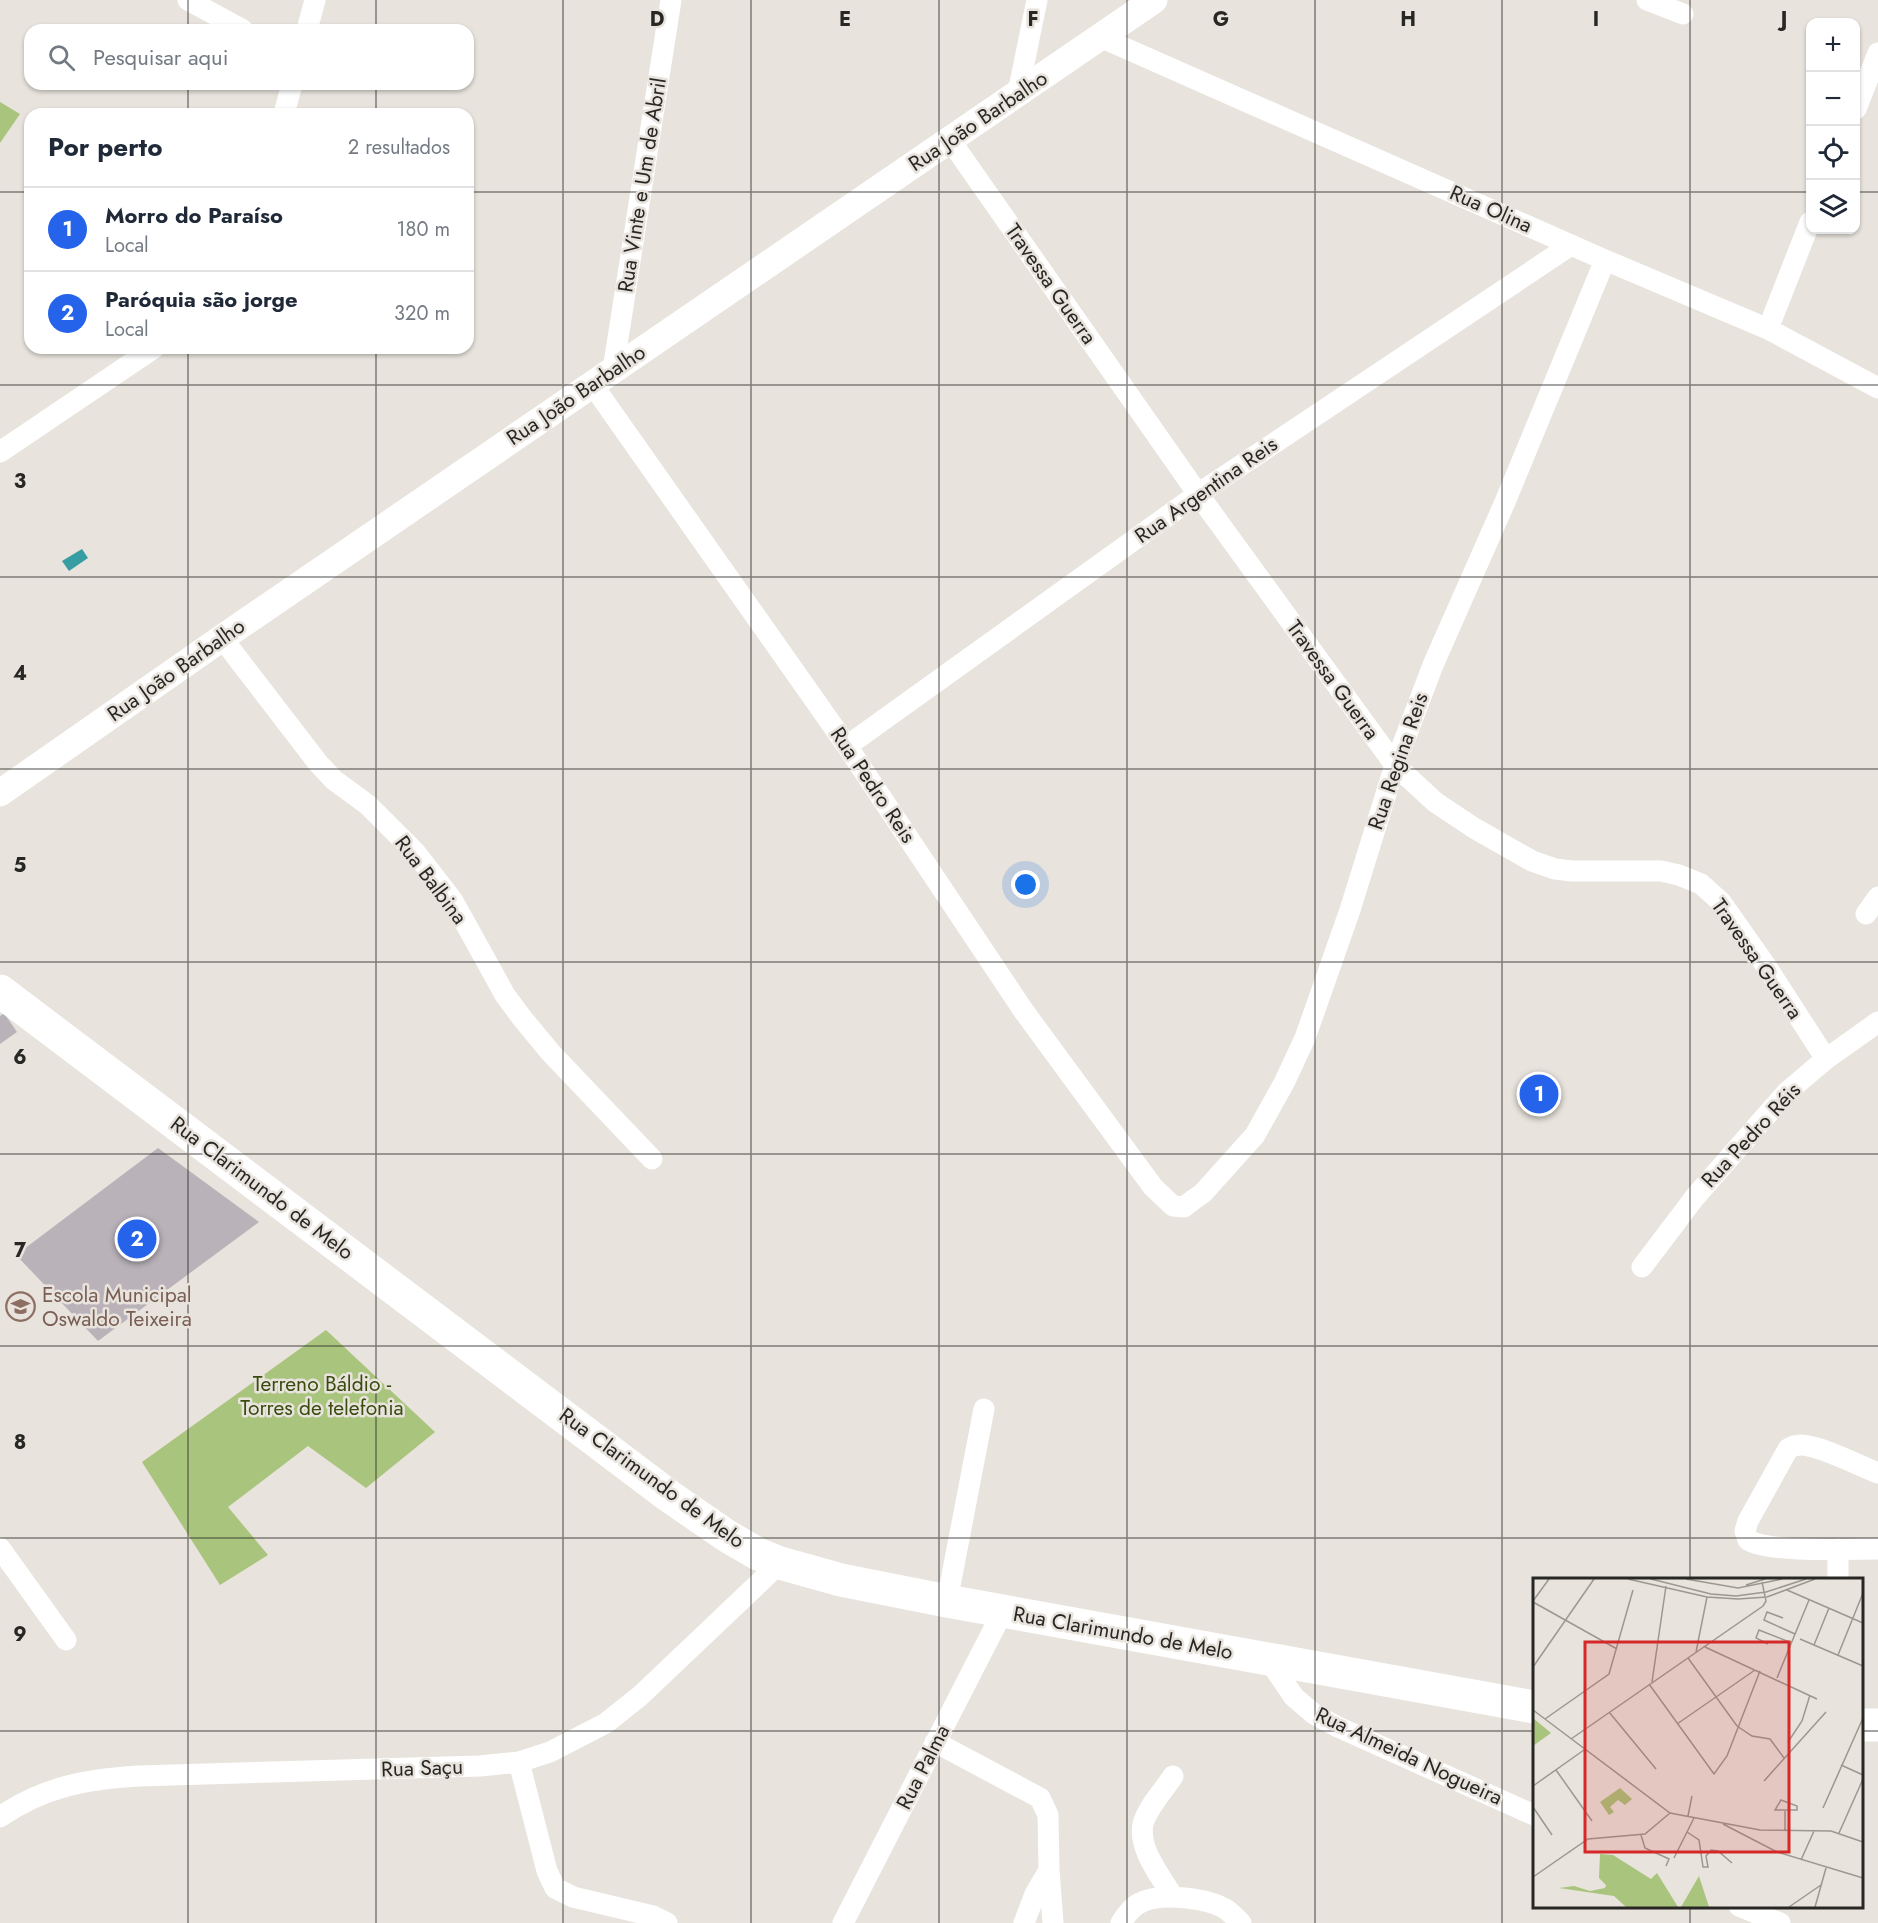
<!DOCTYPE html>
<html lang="pt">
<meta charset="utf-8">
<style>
:root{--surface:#fff;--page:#f2f2f3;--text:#1f2937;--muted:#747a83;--line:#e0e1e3;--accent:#2563eb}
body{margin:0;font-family:Jost,sans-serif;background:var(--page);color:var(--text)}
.controls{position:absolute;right:18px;top:18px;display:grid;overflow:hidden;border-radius:12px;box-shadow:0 2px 4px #0004}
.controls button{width:54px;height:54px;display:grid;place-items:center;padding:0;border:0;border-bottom:2px solid var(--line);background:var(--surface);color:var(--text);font:30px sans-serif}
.you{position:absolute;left:1026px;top:885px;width:21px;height:21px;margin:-15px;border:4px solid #fff;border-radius:50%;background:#1a73e8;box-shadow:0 0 0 9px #1a73e833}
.badge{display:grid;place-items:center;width:39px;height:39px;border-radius:50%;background:var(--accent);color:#fff;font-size:20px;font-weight:700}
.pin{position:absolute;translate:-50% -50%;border:3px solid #fff;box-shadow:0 2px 6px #0006}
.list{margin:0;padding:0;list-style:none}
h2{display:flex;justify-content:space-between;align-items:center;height:78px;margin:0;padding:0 24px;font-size:26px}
h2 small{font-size:20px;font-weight:400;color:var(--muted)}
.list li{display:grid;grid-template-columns:39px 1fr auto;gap:18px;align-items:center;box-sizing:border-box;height:84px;padding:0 24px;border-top:2px solid var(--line)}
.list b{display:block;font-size:22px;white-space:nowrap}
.list p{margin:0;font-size:20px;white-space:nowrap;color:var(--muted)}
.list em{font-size:20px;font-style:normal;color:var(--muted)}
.icon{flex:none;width:33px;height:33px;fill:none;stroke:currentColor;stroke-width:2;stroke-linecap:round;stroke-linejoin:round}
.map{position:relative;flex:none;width:1878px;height:1923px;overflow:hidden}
.search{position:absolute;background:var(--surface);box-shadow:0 2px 4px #0004;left:24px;top:24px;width:450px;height:66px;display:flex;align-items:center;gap:15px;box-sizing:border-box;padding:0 21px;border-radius:18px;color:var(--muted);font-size:22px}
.panel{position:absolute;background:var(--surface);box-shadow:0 2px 4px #0004;left:24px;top:108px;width:450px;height:246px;border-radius:18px}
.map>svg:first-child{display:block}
.green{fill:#a9c47d}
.water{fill:#369da2}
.building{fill:#b9b3b9}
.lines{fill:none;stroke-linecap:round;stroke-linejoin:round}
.minor{stroke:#fff;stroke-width:21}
.tertiary{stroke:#fff;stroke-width:27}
.primary{stroke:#fff;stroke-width:33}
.grid{fill:none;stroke:#282724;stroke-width:1.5;stroke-opacity:0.55}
.labels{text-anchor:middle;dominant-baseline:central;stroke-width:5;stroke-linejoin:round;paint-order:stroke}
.street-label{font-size:21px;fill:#282724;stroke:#e8e3dc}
.education-label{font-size:21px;fill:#785e54;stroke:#e8e3dc;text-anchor:start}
.park-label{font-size:21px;fill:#394c0e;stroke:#e8e3dc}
.inset-road{fill:none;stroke:#9b9892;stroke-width:1.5}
.view{fill:#d62828;fill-opacity:0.15;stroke:#d62828;stroke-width:3}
.inset-edge{fill:none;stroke:#282724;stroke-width:3}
.grid-label{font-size:20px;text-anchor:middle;font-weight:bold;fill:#282724;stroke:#e8e3dc;stroke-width:5;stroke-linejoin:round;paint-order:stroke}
</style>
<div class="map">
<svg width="1878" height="1923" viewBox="0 0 1878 1923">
<rect width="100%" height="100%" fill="#e8e3dc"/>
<path class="green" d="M0,102L20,114L0,143Z
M326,1330L435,1432L366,1488L308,1446L228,1507L268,1555L220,1585L142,1462Z"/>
<path class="water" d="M82,549L88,558L69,571L62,561Z"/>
<path class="building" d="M4,1013L17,1032L0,1044V1016Z
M158,1148L259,1222L98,1341L16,1255Z"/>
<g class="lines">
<path class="minor" d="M188,0L243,30
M1647,0L1683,14
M307,30L315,0
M1100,37L1605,260L1768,329L1878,388
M1018,93L1037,0
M1856,109L1878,53
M284,114L292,84
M950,140L1198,494L1395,765L1435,802L1474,828L1532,861L1555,869L1572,871H1661L1679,875L1701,884L1721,902L1766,966L1826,1059
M1768,329L1810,222
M613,370L671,0
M592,384L847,746L1023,1010L1153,1187L1173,1206L1184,1207L1193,1200L1203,1193L1255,1135L1284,1083L1305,1038L1350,910L1395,765L1433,665L1505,502L1605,260
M0,452L154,348
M222,638L318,763L334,780L368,805L415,852L453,901L505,995L522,1018L551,1053L652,1159
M847,746L1198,494L1571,245
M1866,914L1878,897
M1642,1267L1695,1197L1787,1092L1826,1059L1878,1022
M1878,1473C1860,1466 1819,1445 1801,1445C1796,1445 1792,1446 1788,1449L1748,1521L1745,1531L1748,1540C1769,1553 1851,1549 1878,1549
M0,1548L66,1640
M1838,1580V1549
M947,1601L984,1409
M1268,1659L1294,1697L1314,1714L1338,1727L1534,1815
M935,1742L1040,1798L1048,1815L1049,1870L1053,1923
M519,1762L547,1871L555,1888L573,1897L653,1916L667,1923
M1173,1776C1164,1790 1147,1808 1143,1824C1138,1850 1161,1876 1173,1897
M0,1817C43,1787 87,1779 138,1776L480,1766L519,1762L550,1752L606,1723L640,1696L780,1563
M1739,1906L1780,1923
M843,1923L1003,1611
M1024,1923L1035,1894L1049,1870
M1121,1923C1125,1916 1133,1906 1140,1903C1160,1892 1209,1898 1227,1910C1232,1914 1237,1919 1241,1923"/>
<path class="tertiary" d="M0,793L222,638L1154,0"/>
<path class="primary" d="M0,991L669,1496L727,1536L758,1554L780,1563L841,1580L947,1601L1534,1707
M1862,1725H1878"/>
</g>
<path class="grid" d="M188,0V30M376,0V30M563,0V1923M751,0V1923M939,0V1923M1127,0V1923M1315,0V1923M1502,0V1923M1690,0V1580M188,84V114M376,84V114M0,192H30M468,192H1810M1856,192H1878M188,348V1923M376,348V1923M0,385H1878M0,577H1878M0,769H1878M0,962H1878M0,1154H1878M0,1346H1878M0,1538H1878M0,1731H1534M1862,1731H1878M1690,1906V1923"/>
<defs>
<symbol id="school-ring" viewBox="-11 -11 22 22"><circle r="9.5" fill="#e8e3dc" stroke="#8d6e63" stroke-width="1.5"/><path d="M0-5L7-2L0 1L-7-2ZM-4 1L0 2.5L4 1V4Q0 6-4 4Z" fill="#8d6e63"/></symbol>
</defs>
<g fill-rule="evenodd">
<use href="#school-ring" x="4" y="1290" width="33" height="33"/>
</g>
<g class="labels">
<g class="street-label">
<text transform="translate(978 121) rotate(-34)">Rua João Barbalho</text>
<text transform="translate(642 185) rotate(-81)">Rua Vinte e Um de Abril</text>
<text transform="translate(1491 209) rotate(24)">Rua Olina</text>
<text transform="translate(1051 284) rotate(55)">Travessa Guerra</text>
<text transform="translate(576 395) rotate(-34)">Rua João Barbalho</text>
<text transform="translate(1206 490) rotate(-35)">Rua Argentina Reis</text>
<text transform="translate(176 670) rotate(-35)">Rua João Barbalho</text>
<text transform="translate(1333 680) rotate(54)">Travessa Guerra</text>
<text transform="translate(1398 761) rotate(-71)">Rua Regina Reis</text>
<text transform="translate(873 785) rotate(56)">Rua Pedro Reis</text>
<text transform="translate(431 880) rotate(53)">Rua Balbina</text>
<text transform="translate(1757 959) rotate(55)">Travessa Guerra</text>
<text transform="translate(1751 1135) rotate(-47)">Rua Pedro Réis</text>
<text transform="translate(262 1188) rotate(37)">Rua Clarimundo de Melo</text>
<text transform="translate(652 1478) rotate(36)">Rua Clarimundo de Melo</text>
<text transform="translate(1123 1633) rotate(10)">Rua Clarimundo de Melo</text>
<text transform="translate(1409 1756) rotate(25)">Rua Almeida Nogueira</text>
<text transform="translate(923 1767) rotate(-63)">Rua Palma</text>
<text transform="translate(422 1768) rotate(-2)">Rua Saçu</text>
</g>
<g class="education-label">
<text x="42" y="1295">Escola Municipal<tspan x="42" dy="24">Oswaldo Teixeira</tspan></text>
</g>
<g class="park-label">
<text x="322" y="1384">Terreno Báldio -<tspan x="322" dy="24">Torres de telefonia</tspan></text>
</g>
</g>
<g transform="translate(1533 1578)">
<rect width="330" height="330" fill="#e8e3dc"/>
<path d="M0,140L18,155L0,168ZM87,210L99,221L92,227L85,222L77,229L81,234L76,237L67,224ZM67,276L80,277L118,301L124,295L145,329H93L81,318L26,310L41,308L57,313L72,310L73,307L66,300ZM166,298L176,329H148Z" fill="#a9c47d"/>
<path class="inset-road" d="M95,1L174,19L205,21L234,19L282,1M118,1L178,16L203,18L233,14L273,1M153,1L205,10L249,1M213,7L232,1M254,12L330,45M0,23L16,1M0,24L84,71M250,40L234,34L231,42L262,56M267,61L330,88M235,66L223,60L226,52L259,65M281,67L296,30M172,69L284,121M163,74L174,19M305,77L330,15M155,80L204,148L219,158L237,161L251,180M0,89L61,1M244,100L276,22M119,104L133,8M116,106L181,196L194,178L227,93M0,132L137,235L227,252L298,253L330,264M76,134L123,191M12,141L76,96L100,12M144,146L222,92M38,161L230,28L233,23L229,4M255,164L269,143L277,117M308,187L330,197M23,192L59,243M231,203L293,134M0,208L51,172M248,222L264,228V232H242ZM0,229L19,257M290,230L330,140M252,233V253M155,238L159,218M190,246L244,274L330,300M154,254L166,262L170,289H175L173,278L178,272L185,273L199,285M306,255L330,201M108,257L112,270L136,281L133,288M141,280L161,240M268,282L281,253M0,299L55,261L112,256L137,235M256,329L288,307M282,329L293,290"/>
<path class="view" d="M52,64H256V274H52Z"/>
<rect width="330" height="330" class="inset-edge"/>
</g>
<g class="grid-label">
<text x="657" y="26">D</text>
<text x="845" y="26">E</text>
<text x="1033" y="26">F</text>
<text x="1221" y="26">G</text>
<text x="1408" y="26">H</text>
<text x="1596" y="26">I</text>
<text x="1784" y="26">J</text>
<text x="20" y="488">3</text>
<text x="20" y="680">4</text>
<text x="20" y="872">5</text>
<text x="20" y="1064">6</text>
<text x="20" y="1257">7</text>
<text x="20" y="1449">8</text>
<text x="20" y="1641">9</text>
</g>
</svg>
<div class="controls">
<button>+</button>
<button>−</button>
<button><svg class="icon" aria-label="locate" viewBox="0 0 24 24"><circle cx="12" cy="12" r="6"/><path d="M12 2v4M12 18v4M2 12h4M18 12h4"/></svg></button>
<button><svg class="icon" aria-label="layers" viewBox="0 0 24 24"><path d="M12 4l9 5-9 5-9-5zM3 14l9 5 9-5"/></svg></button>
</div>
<div class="you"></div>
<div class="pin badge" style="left:1539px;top:1094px">1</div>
<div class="pin badge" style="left:137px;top:1239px">2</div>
<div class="search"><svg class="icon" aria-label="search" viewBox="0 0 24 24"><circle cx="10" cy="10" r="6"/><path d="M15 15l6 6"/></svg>Pesquisar aqui</div>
<section class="panel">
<h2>Por perto<small>2 resultados</small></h2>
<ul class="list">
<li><span class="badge">1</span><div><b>Morro do Paraíso</b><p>Local</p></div><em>180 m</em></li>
<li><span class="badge">2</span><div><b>Paróquia são jorge</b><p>Local</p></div><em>320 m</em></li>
</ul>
</section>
</div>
